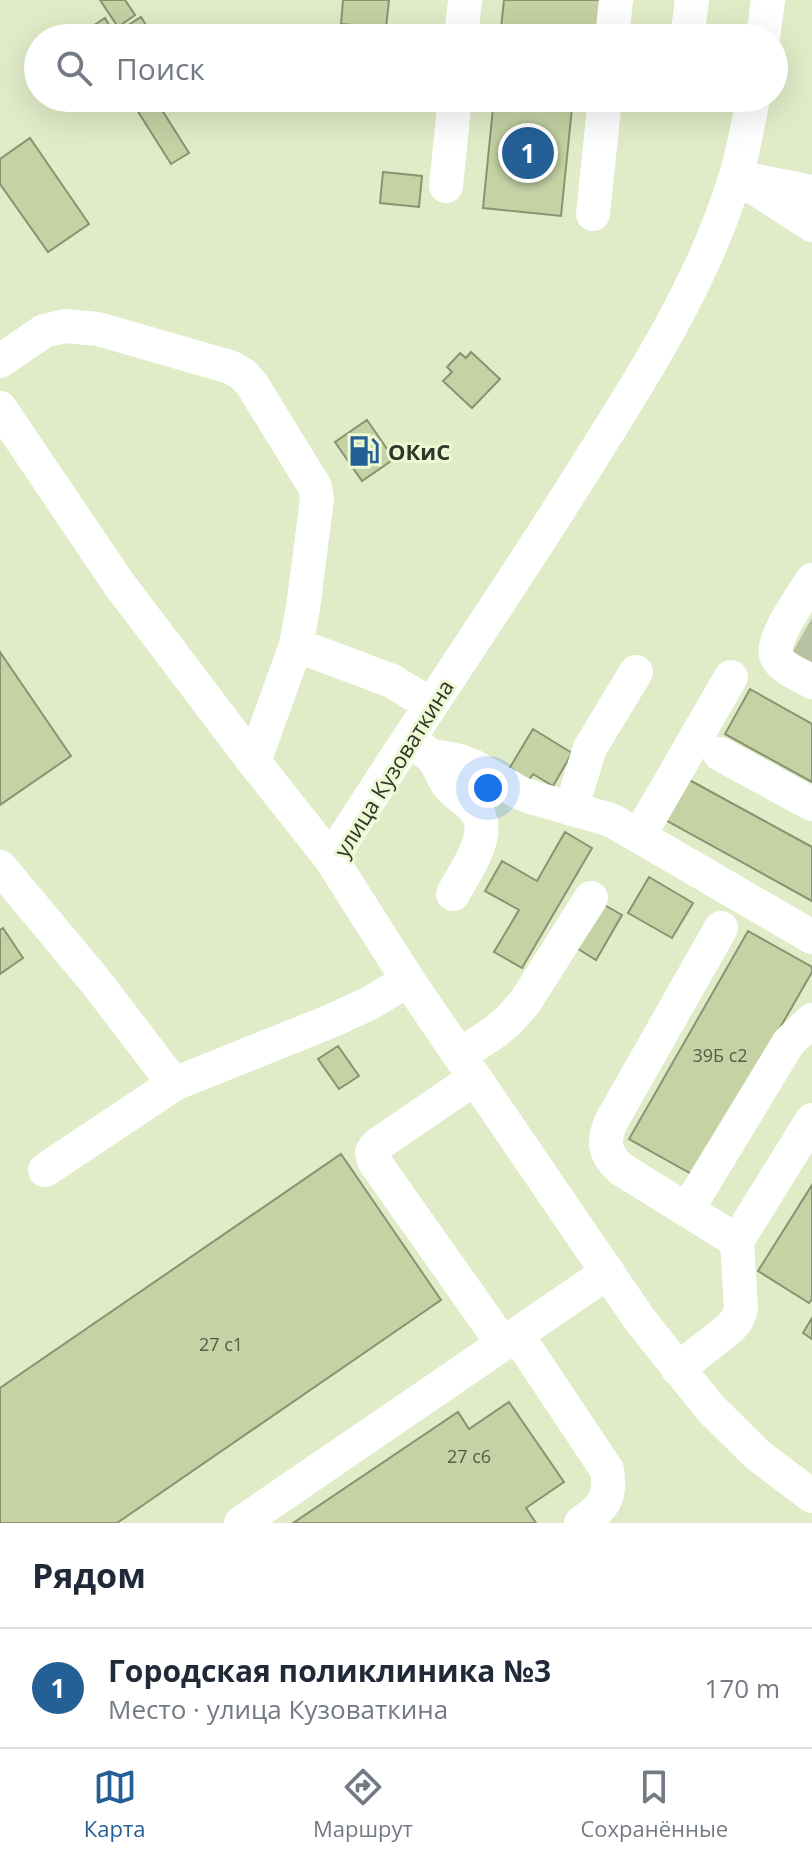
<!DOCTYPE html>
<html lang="ru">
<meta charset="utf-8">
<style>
:root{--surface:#fff;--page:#f6f6f7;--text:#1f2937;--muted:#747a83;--line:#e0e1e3;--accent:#245f96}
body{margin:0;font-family:"Open Sans",sans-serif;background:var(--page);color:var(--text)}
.you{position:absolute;left:488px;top:788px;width:28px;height:28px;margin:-20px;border:6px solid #fff;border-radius:50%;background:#1a73e8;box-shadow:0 0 0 12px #1a73e833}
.badge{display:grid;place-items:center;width:52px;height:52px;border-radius:50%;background:var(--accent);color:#fff;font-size:26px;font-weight:700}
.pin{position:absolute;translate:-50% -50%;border:4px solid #fff;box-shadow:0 2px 8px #0006}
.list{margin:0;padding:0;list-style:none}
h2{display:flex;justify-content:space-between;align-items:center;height:104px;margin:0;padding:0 32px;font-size:34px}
h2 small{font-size:26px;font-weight:400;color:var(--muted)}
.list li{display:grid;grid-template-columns:52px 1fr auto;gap:24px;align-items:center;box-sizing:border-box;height:120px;padding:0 32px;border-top:2px solid var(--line)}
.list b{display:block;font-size:30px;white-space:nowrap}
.list p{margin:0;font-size:26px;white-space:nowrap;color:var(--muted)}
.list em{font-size:26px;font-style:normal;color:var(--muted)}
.icon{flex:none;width:44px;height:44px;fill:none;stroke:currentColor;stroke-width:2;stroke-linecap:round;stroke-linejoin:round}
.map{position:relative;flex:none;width:812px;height:1523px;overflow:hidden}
.search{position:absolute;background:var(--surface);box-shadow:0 8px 32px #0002;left:24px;right:24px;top:24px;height:88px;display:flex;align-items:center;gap:20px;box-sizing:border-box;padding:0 28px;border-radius:44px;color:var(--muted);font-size:30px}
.sheet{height:224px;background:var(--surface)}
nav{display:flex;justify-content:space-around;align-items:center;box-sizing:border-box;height:112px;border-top:2px solid var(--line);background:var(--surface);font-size:22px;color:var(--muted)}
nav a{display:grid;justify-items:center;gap:4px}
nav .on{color:var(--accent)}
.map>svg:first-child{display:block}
.green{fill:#b8c1a2}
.building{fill:#c4d2a4;stroke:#899372;stroke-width:2}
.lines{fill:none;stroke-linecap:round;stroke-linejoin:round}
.minor{stroke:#fff;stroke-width:34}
.labels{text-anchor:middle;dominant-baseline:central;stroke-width:6;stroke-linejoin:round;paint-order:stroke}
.number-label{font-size:18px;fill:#565c46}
.poi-label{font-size:22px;font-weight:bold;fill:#313527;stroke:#edf8d4;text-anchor:start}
.street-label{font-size:22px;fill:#313527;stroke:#edf8d4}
</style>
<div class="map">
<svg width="812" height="1523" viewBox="0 0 812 1523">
<rect width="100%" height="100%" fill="#e0ebc7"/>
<path class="green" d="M812,618V674L792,653Z"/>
<path class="building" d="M100,0H125L135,15L118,27Z
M343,0H389L386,28L341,24Z
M504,0H602L598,38H500Z
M141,17L154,38H119L116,33Z
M105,18L113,32L104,38H75Z
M652,26L663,27L662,38H651Z
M124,98H144L130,107Z
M161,98H184L168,109Z
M494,98H573L561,216L483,208Z
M155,99L189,153L171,164L137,110Z
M30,138L89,224L48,252L0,184V159Z
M383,172L422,176L419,207L380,203Z
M471,352L500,379L472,408L443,381L452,372L447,367L460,353L466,358Z
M367,420L394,459L362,481L335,442Z
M0,652L71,756L0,805Z
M750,689L812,724V782L725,734Z
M533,729L572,753L553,786L533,774L526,785L506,774Z
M684,777L812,847V901L662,818Z
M565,832L592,848L522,968L494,952L519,910L485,891L502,861L537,881Z
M649,877L693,903L672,938L628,913Z
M601,903L622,915L596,960L575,947Z
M3,928L23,958L0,974V930Z
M748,931L812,967V972L695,1176L629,1139Z
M338,1046L359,1076L339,1089L318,1059Z
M341,1154L441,1300L117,1523H0V1388Z
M812,1185V1299L809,1303L758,1271Z
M812,1318V1339L803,1333Z
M509,1402L564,1482L526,1508L536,1523H293L458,1412L469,1429Z"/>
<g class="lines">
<path class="minor" d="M461,38L465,0
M612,38L616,0
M687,38L692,0
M763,38L768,0
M736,176L812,225
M756,181L812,192
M446,186L455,98
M593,214L605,98
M0,361L44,331L65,326L98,329L230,367L244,375L253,386L315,487L317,499L303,608L296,645L254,762
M0,408L119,584L254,762L331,859L408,980L640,1320L711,1409L759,1456L812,1496
M812,580C803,595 771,639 776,655C780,668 801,675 812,682
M296,645L392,681L431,705
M421,749C440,760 436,767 447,783C455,795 470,801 478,814C491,837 464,873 453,894
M720,754L812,804
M433,756L460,761L473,766L520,793L534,798L611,820L812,937
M571,809L590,748L636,672
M639,836L731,677
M331,859C409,735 492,616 570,492C632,394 703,287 736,175C744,150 748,124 753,98
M0,867L96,982L174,1084
M721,928L612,1120C602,1141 604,1154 621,1169L737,1241
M460,1055L495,1032L509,1020L525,1002L591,898
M475,1078L377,1145L372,1152L374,1161L503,1344
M45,1170L174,1084L331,1021L370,1003L408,980
M687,1210L789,1042L812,1020
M517,1335L607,1470C612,1498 603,1508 581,1523
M678,1369L730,1328L737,1320L741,1309L737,1241L812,1120
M241,1523L608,1272"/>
</g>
<defs>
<symbol id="fuel-bare" viewBox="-9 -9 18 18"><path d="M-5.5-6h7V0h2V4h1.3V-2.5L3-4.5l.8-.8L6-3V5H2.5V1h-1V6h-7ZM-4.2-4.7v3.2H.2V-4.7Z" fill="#245f96" stroke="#edf8d4" stroke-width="2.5" paint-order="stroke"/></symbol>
</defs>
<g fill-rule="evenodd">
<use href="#fuel-bare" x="342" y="429" width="44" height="44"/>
</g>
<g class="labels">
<g class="number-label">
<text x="720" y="1055">39Б с2</text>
<text x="221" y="1344">27 с1</text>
<text x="469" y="1456">27 с6</text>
</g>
<g class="poi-label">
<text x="388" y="451">ОКиС</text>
</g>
<g class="street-label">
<text transform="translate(393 768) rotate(-58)">улица Кузоваткина</text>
</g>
</g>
</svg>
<div class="you"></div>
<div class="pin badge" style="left:528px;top:153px">1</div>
<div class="search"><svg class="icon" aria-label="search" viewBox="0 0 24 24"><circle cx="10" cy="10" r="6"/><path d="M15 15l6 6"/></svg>Поиск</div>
</div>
<section class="sheet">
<h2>Рядом<small></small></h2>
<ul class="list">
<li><span class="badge">1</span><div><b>Городская поликлиника №3</b><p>Место · улица Кузоваткина</p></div><em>170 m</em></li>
</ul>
</section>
<nav>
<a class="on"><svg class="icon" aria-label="map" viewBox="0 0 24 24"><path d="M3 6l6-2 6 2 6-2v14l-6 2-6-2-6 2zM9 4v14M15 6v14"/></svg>Карта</a>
<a><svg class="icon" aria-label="directions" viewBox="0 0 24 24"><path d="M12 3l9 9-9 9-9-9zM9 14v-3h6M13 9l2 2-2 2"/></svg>Маршрут</a>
<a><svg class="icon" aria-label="saved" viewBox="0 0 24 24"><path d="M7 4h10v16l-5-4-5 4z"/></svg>Сохранённые</a>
</nav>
